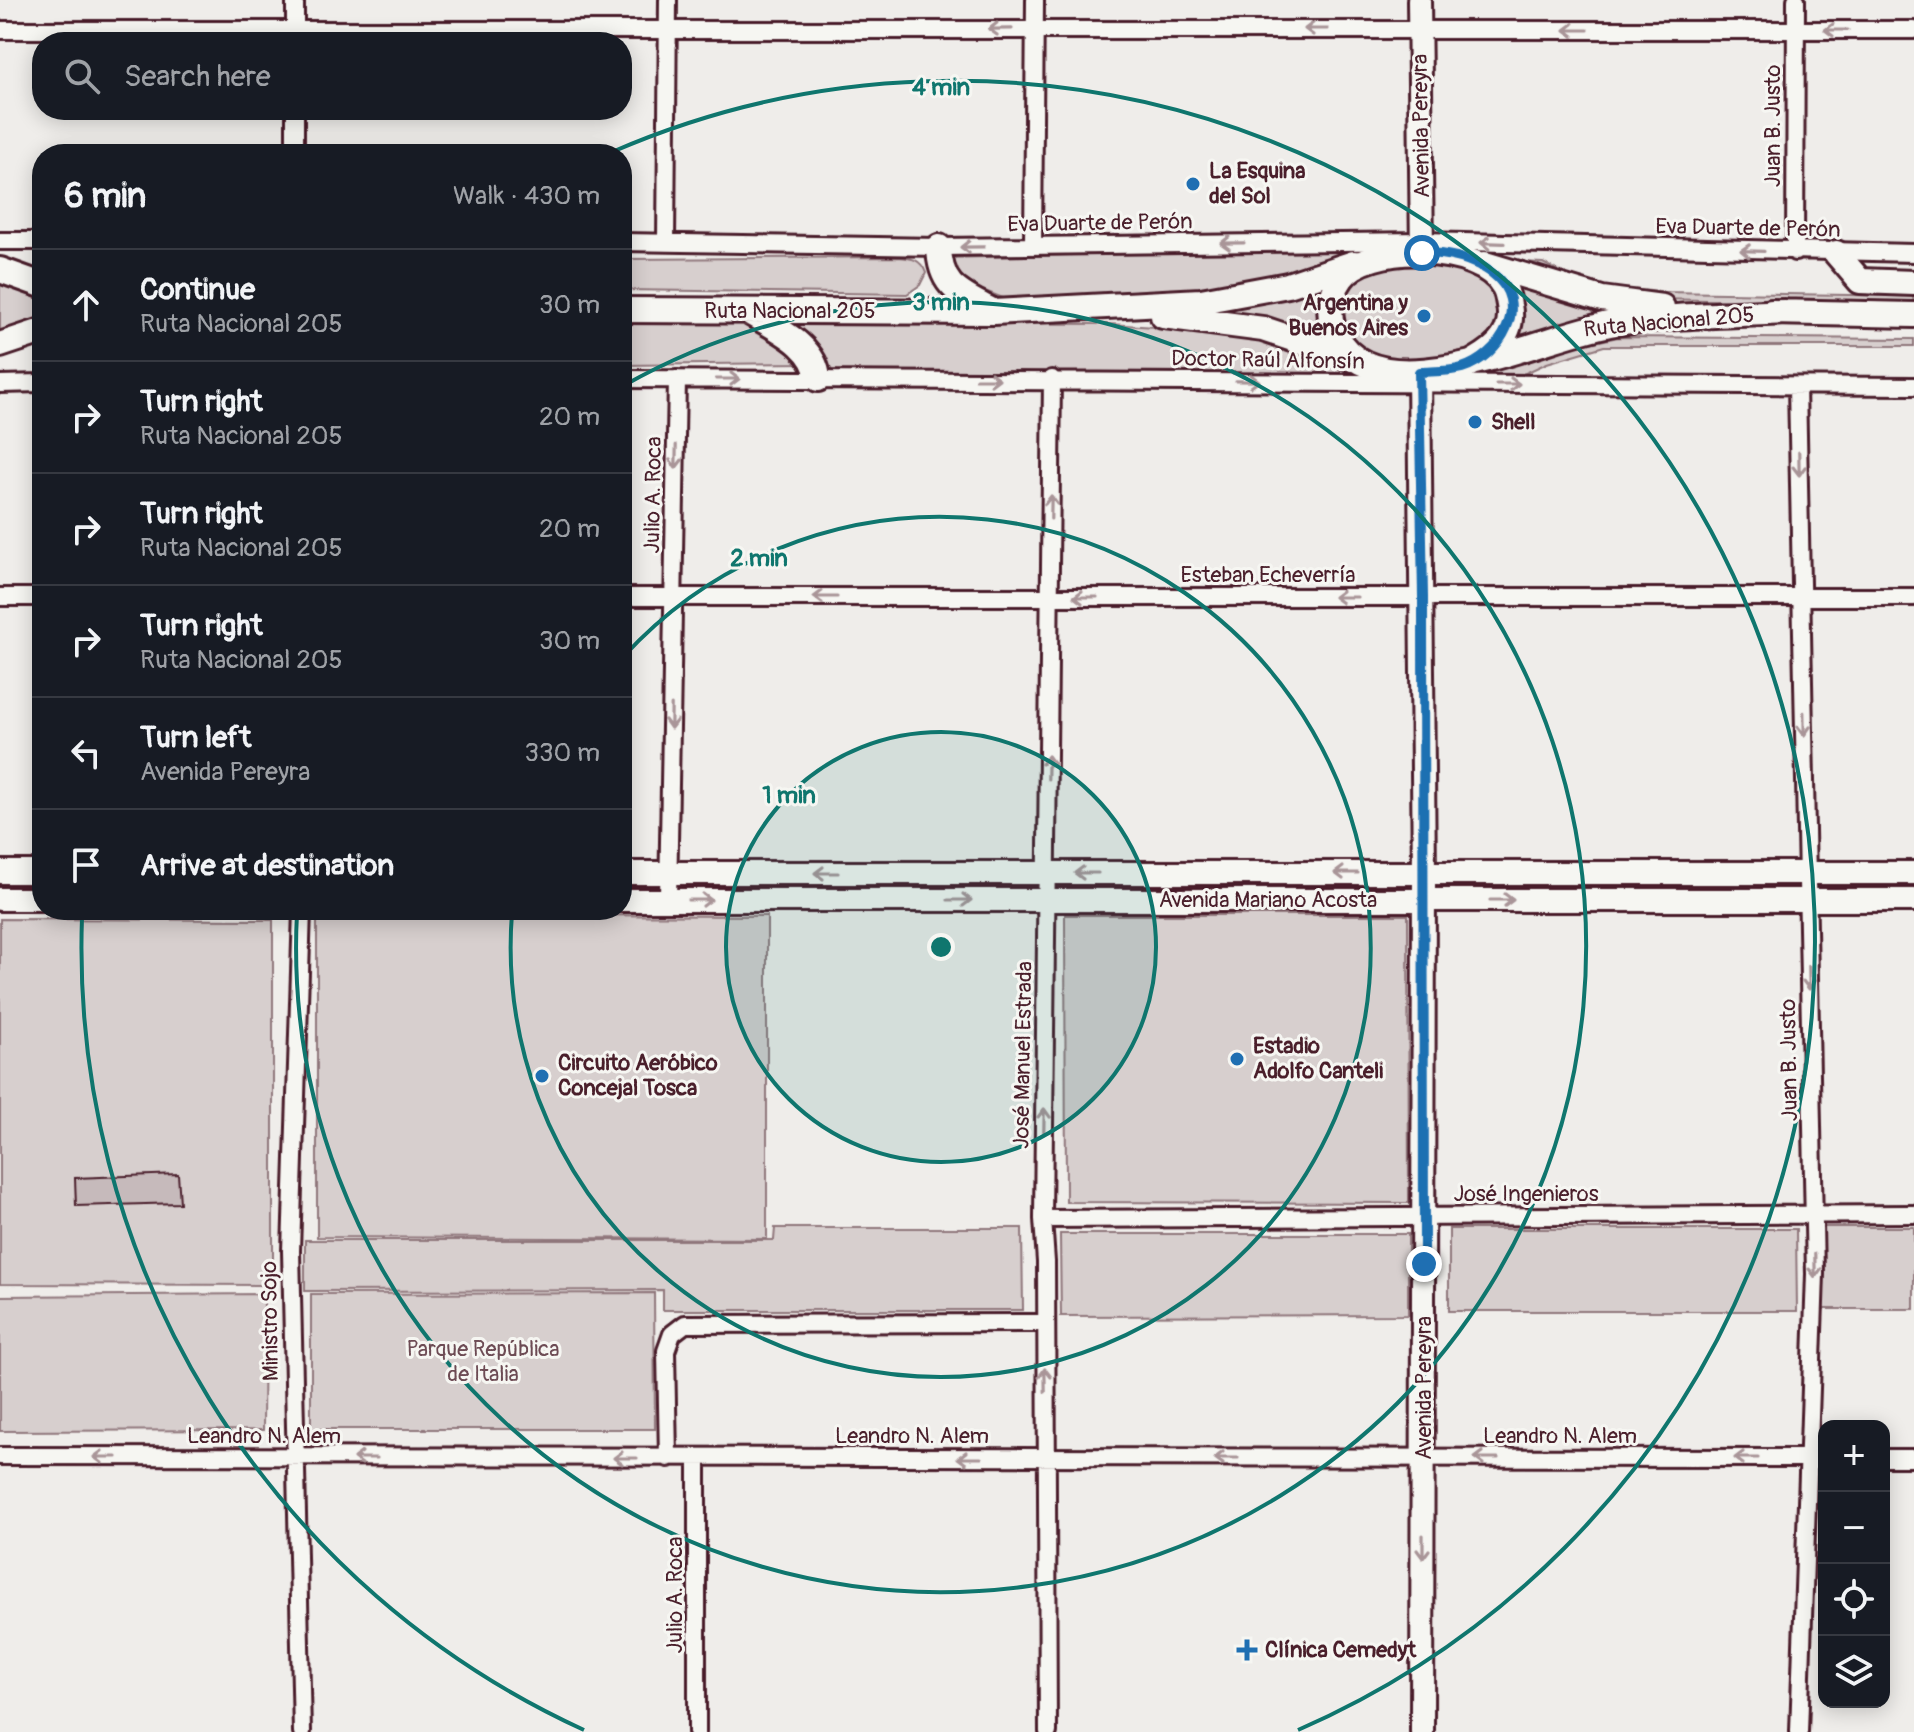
<!DOCTYPE html>
<meta charset="utf-8">
<style>
:root{--surface:#171b24;--page:#20242c;--text:#f1f3f6;--muted:#9ea1a6;--line:#363941}
body{margin:0;font-family:Pangolin,sans-serif;background:var(--page);color:var(--text)}
.controls{position:absolute;right:24px;bottom:24px;display:grid;overflow:hidden;border-radius:16px;box-shadow:0 4px 20px #0003}
.controls button{width:72px;height:72px;display:grid;place-items:center;padding:0;border:0;border-bottom:2px solid var(--line);background:var(--surface);color:var(--text);font:40px sans-serif}
.stop{position:absolute;width:24px;height:24px;margin:-18px;border:6px solid #1f6fb2;border-radius:50%;background:#fff}
.stop.end{background:#1f6fb2;border-color:#fff;box-shadow:0 2px 8px #0008}
.list{margin:0;padding:0;list-style:none}
h2{display:flex;justify-content:space-between;align-items:center;height:104px;margin:0;padding:0 32px;font-size:34px}
h2 small{font-size:26px;font-weight:400;color:var(--muted)}
.list li{display:grid;grid-template-columns:52px 1fr auto;gap:24px;align-items:center;box-sizing:border-box;height:112px;padding:0 32px;border-top:2px solid var(--line)}
.list b{display:block;font-size:30px;white-space:nowrap}
.list p{margin:0;font-size:26px;white-space:nowrap;color:var(--muted)}
.list em{font-size:26px;font-style:normal;color:var(--muted)}
.icon{flex:none;width:44px;height:44px;fill:none;stroke:currentColor;stroke-width:2;stroke-linecap:round;stroke-linejoin:round}
.map{position:relative;flex:none;width:1914px;height:1732px;overflow:hidden}
.search{position:absolute;background:var(--surface);box-shadow:0 4px 20px #0003;left:32px;top:32px;width:600px;height:88px;display:flex;align-items:center;gap:20px;box-sizing:border-box;padding:0 28px;border-radius:32px;color:var(--muted);font-size:30px}
.panel{position:absolute;background:var(--surface);box-shadow:0 4px 20px #0003;left:32px;top:144px;width:600px;height:776px;border-radius:32px}
.map>svg:first-child{display:block}
.green{fill:#d7cfce;stroke:#90777c;stroke-width:2}
.building{fill:#c6babb;stroke:#4a1f2b;stroke-width:2}
.lines{fill:none;stroke-linecap:round;stroke-linejoin:round}
.street-casing{stroke:#4a1f2b;stroke-width:22}
.secondary-casing{stroke:#4a1f2b;stroke-width:28}
.primary-casing{stroke:#4a1f2b;stroke-width:30}
.street{stroke:#f6f6f2;stroke-width:16}
.secondary{stroke:#f6f6f2;stroke-width:22}
.primary{stroke:#f6f6f2;stroke-width:24}
.oneway{stroke:#a99598}
.route{stroke:#1f6fb2;stroke-width:10}
.ring{fill:none;stroke:#0f766e;stroke-width:4}
.poi-dot{fill:#1f6fb2;stroke:#f6f6f2;stroke-width:3}
.labels{text-anchor:middle;dominant-baseline:central;stroke-width:6;stroke-linejoin:round;paint-order:stroke}
.street-label{font-size:22px;fill:#4a1f2b;stroke:#f6f6f2}
.poi-label{font-size:22px;font-weight:bold;fill:#4a1f2b;stroke:#f6f6f2;text-anchor:start}
.park-label{font-size:22px;fill:#6d4b54;stroke:#f6f6f2}
.centre{fill:#0f766e;stroke:#f6f6f2;stroke-width:4}
.ring-label{font-size:24px;text-anchor:middle;font-weight:bold;fill:#0f766e;stroke:#f6f6f2;stroke-width:6;stroke-linejoin:round;paint-order:stroke}
</style>
<div class="map">
<svg width="1914" height="1732" viewBox="0 0 1914 1732">
<rect width="100%" height="100%" fill="#efedea"/>
<filter id="ink" filterUnits="userSpaceOnUse"><feTurbulence type="fractalNoise" baseFrequency=".0125" numOctaves="2"/><feDisplacementMap in="SourceGraphic" scale="16" xChannelSelector="R" yChannelSelector="G"/><feConvolveMatrix kernelMatrix="1 2 1 2 8 2 1 2 1" color-interpolation-filters="sRGB"/></filter>
<g filter="url(#ink)">
<path class="green" d="M1382,248L1280,281L1135,299L1003,298L967,284L955,274L944,258Z
M898,257C912,258 921,259 926,273L920,285L907,294L622,290V259Z
M1434,260L1490,281L1502,313L1492,342C1482,348 1470,357 1459,359C1430,366 1388,364 1361,351C1326,333 1339,280 1372,266C1388,259 1416,262 1434,260Z
M1497,261L1543,263L1566,275L1608,287L1661,292L1913,296L1914,304L1653,299L1606,292Z
M1338,273L1331,340L1182,306Z
M0,277L42,291V324L0,339Z
M1506,277L1642,311L1506,346Z
M622,318H739L762,326L807,363L622,365Z
M781,322L1109,324L1187,329L1246,337L1308,353L1372,375L827,371Z
M1618,337L1914,339V346H1604L1547,363L1519,376H1479L1544,353Z
M1077,883H1398V889H1077Z
M1461,883L1782,884V889H1461Z
M696,885H1017V891L696,890Z
M317,914L767,916V1239L317,1237Z
M1065,915H1408L1409,1203L1066,1202Z
M0,919L273,920V1285L0,1284Z
M1822,1227H1914V1309H1823Z
M775,1228H1022L1023,1310H663V1290L305,1291V1240H774Z
M1449,1229H1796L1797,1311H1449Z
M1060,1234H1408V1315L1061,1316Z
M654,1293L655,1429H311V1294Z
M264,1294L263,1430L0,1431V1296Z"/>
<path class="building" d="M178,1174L180,1203L76,1206L75,1178Z"/>
<g class="lines">
<defs>
<path id="street" d="M295,0V42
M0,30H1914
M295,110V154
M0,241H42
M622,242L939,247L1423,241L1914,253
M666,242L668,0
M1033,246L1035,0
M1795,252L1796,0
M622,379L1914,386
M0,384L42,383
M1797,386L1815,1274L1799,1732
M0,597H42
M622,597H1914
M668,900L677,379
M302,910L291,1251L302,1732
M1043,1219L1914,1214
M0,1456L1824,1458
M668,1458L666,1351L672,1334L685,1324L1044,1323
M1884,1458H1914
M697,1732V1457
M1048,1732L1046,1262L1043,1219L1052,379"/>
<path id="secondary" d="M1419,0L1422,253
M1419,372L1424,873L1422,1732
M0,872H42
M622,873H1914
M0,899H42
M622,900H1914"/>
<path id="primary" d="M939,247C940,288 960,293 992,311
M1836,253L1860,281L1914,283
M1485,264L1602,299L1662,307
M0,270L42,285
M622,310L994,312L1201,301L1288,285L1354,263
M749,312C776,329 816,345 818,379
M1771,312L1914,315
M1163,316L1263,329L1353,359
M0,345L42,331
M1464,367C1489,354 1516,338 1509,305C1508,299 1507,292 1504,287C1482,244 1366,241 1341,279C1329,296 1327,317 1336,336C1378,419 1550,332 1615,323C1671,315 1728,315 1785,312"/>
</defs>
<use href="#street" class="street-casing"/>
<use href="#secondary" class="secondary-casing"/>
<use href="#primary" class="primary-casing"/>
<use href="#street" class="street"/>
<use href="#secondary" class="secondary"/>
<use href="#primary" class="primary"/>
</g>
<defs><path id="oneway-shaft" d="M-6 0H5M1.5-3L5.5 0L1.5 3" fill="none" stroke-width="1.6" stroke-linecap="round" stroke-linejoin="round" transform="scale(2)"/></defs>
<g class="oneway">
<use href="#oneway-shaft" transform="translate(1000 29) rotate(179)"/>
<use href="#oneway-shaft" transform="translate(1316 29) rotate(-180)"/>
<use href="#oneway-shaft" transform="translate(1576 30) rotate(-180)"/>
<use href="#oneway-shaft" transform="translate(1836 30) rotate(-180)"/>
<use href="#oneway-shaft" transform="translate(1232 243) rotate(179)"/>
<use href="#oneway-shaft" transform="translate(1492 243) rotate(-178)"/>
<use href="#oneway-shaft" transform="translate(972 247) rotate(179)"/>
<use href="#oneway-shaft" transform="translate(1752 251) rotate(-178)"/>
<use href="#oneway-shaft" transform="translate(728 379)"/>
<use href="#oneway-shaft" transform="translate(988 379)"/>
<use href="#oneway-shaft" transform="translate(1248 381) rotate(1)"/>
<use href="#oneway-shaft" transform="translate(1508 384)"/>
<use href="#oneway-shaft" transform="translate(676 457) rotate(91)"/>
<use href="#oneway-shaft" transform="translate(1799 464) rotate(89)"/>
<use href="#oneway-shaft" transform="translate(1051 507) rotate(-89)"/>
<use href="#oneway-shaft" transform="translate(825 597) rotate(-180)"/>
<use href="#oneway-shaft" transform="translate(1085 597) rotate(180)"/>
<use href="#oneway-shaft" transform="translate(1345 597) rotate(180)"/>
<use href="#oneway-shaft" transform="translate(671 717) rotate(91)"/>
<use href="#oneway-shaft" transform="translate(1804 724) rotate(89)"/>
<use href="#oneway-shaft" transform="translate(1048 767) rotate(-89)"/>
<use href="#oneway-shaft" transform="translate(826 873) rotate(180)"/>
<use href="#oneway-shaft" transform="translate(1086 873) rotate(-180)"/>
<use href="#oneway-shaft" transform="translate(1346 873) rotate(-180)"/>
<use href="#oneway-shaft" transform="translate(700 900)"/>
<use href="#oneway-shaft" transform="translate(960 900)"/>
<use href="#oneway-shaft" transform="translate(1502 900)"/>
<use href="#oneway-shaft" transform="translate(1809 978) rotate(89)"/>
<use href="#oneway-shaft" transform="translate(1044 1120) rotate(-89)"/>
<use href="#oneway-shaft" transform="translate(1815 1266) rotate(89)"/>
<use href="#oneway-shaft" transform="translate(1045 1380) rotate(-91)"/>
<use href="#oneway-shaft" transform="translate(105 1457) rotate(-180)"/>
<use href="#oneway-shaft" transform="translate(365 1458) rotate(180)"/>
<use href="#oneway-shaft" transform="translate(625 1458) rotate(-180)"/>
<use href="#oneway-shaft" transform="translate(969 1458) rotate(-180)"/>
<use href="#oneway-shaft" transform="translate(1226 1458) rotate(-180)"/>
<use href="#oneway-shaft" transform="translate(1486 1458) rotate(-180)"/>
<use href="#oneway-shaft" transform="translate(1746 1458) rotate(-180)"/>
<use href="#oneway-shaft" transform="translate(1423 1547) rotate(90)"/>
</g>
</g>
<g class="lines" filter="url(#ink)">
<path class="route" d="M1422,253C1448,253 1471,258 1492,273C1533,304 1500,356 1462,368C1448,372 1433,371 1419,372L1423,597L1424,1264"/>
</g>
<circle cx="941" cy="947" r="215" fill="#0f766e" fill-opacity=".12"/>
<g class="ring">
<circle cx="941" cy="947" r="215"/>
<path d="M624 656A430 430 0 1 1 512 913"/>
<path d="M623 386A645 645 0 1 1 297 913"/>
<path d="M584 1730A860 860 0 0 1 82 917M612 152A860 860 0 0 1 1298 1730"/>
</g>
<g class="poi-dot">
<circle cx="1193" cy="184" r="8"/>
<circle cx="1424" cy="316" r="8"/>
<circle cx="1475" cy="422" r="8"/>
<circle cx="1237" cy="1059" r="8"/>
<circle cx="542" cy="1076" r="8"/>
<path d="M1243 1638h8v8h8v8h-8v8h-8v-8h-8v-8h8z"/>
</g>
<g class="labels">
<g class="street-label">
<text transform="translate(1421 126) rotate(-91)">Avenida Pereyra</text>
<text transform="translate(1773 126) rotate(-90)">Juan B. Justo</text>
<text transform="translate(1100 223) rotate(-1)">Eva Duarte de Perón</text>
<text transform="translate(1748 228) rotate(1)">Eva Duarte de Perón</text>
<text x="790" y="311">Ruta Nacional 205</text>
<text transform="translate(1669 322) rotate(-5)">Ruta Nacional 205</text>
<text transform="translate(1268 360) rotate(1)">Doctor Raúl Alfonsín</text>
<text transform="translate(653 495) rotate(-89)">Julio A. Roca</text>
<text x="1268" y="575">Esteban Echeverría</text>
<text x="1268" y="900">Avenida Mariano Acosta</text>
<text transform="translate(1023 1055) rotate(-89)">José Manuel Estrada</text>
<text transform="translate(1789 1060) rotate(-91)">Juan B. Justo</text>
<text x="1526" y="1194">José Ingenieros</text>
<text transform="translate(270 1321) rotate(-91)">Ministro Sojo</text>
<text transform="translate(1424 1388) rotate(-90)">Avenida Pereyra</text>
<text x="264" y="1436">Leandro N. Alem</text>
<text x="912" y="1436">Leandro N. Alem</text>
<text x="1560" y="1436">Leandro N. Alem</text>
<text transform="translate(675 1595) rotate(-90)">Julio A. Roca</text>
</g>
<g class="poi-label">
<text x="1209" y="171">La Esquina<tspan x="1209" dy="25">del Sol</tspan></text>
<text x="1408" y="303" text-anchor="end">Argentina y<tspan x="1408" dy="25">Buenos Aires</tspan></text>
<text x="1491" y="422">Shell</text>
<text x="1253" y="1046">Estadio<tspan x="1253" dy="25">Adolfo Canteli</tspan></text>
<text x="558" y="1063">Circuito Aeróbico<tspan x="558" dy="25">Concejal Tosca</tspan></text>
<text x="1265" y="1650">Clínica Cemedyt</text>
</g>
<g class="park-label">
<text x="483" y="1349">Parque República<tspan x="483" dy="25">de Italia</tspan></text>
</g>
</g>
<circle cx="941" cy="947" r="12" class="centre"/>
<g class="ring-label">
<text x="941" y="95">4 min</text>
<text x="941" y="310">3 min</text>
<text x="759" y="566">2 min</text>
<text x="789" y="803">1 min</text>
</g>
</svg>
<div class="controls">
<button>+</button>
<button>−</button>
<button><svg class="icon" aria-label="locate" viewBox="0 0 24 24"><circle cx="12" cy="12" r="6"/><path d="M12 2v4M12 18v4M2 12h4M18 12h4"/></svg></button>
<button><svg class="icon" aria-label="layers" viewBox="0 0 24 24"><path d="M12 4l9 5-9 5-9-5zM3 14l9 5 9-5"/></svg></button>
</div>
<div class="stop" style="left:1422px;top:253px"></div>
<div class="stop end" style="left:1424px;top:1264px"></div>
<div class="search"><svg class="icon" aria-label="search" viewBox="0 0 24 24"><circle cx="10" cy="10" r="6"/><path d="M15 15l6 6"/></svg>Search here</div>
<section class="panel">
<h2>6 min<small>Walk · 430 m</small></h2>
<ul class="list">
<li><svg class="icon" aria-label="ahead" viewBox="0 0 24 24"><path d="M12 20V5M6 11l6-6 6 6"/></svg><div><b>Continue</b><p>Ruta Nacional 205</p></div><em>30 m</em></li>
<li><svg class="icon" aria-label="right" viewBox="0 0 24 24"><path d="M7 20v-9h11M14 6l5 5-5 5"/></svg><div><b>Turn right</b><p>Ruta Nacional 205</p></div><em>20 m</em></li>
<li><svg class="icon" aria-label="right" viewBox="0 0 24 24"><path d="M7 20v-9h11M14 6l5 5-5 5"/></svg><div><b>Turn right</b><p>Ruta Nacional 205</p></div><em>20 m</em></li>
<li><svg class="icon" aria-label="right" viewBox="0 0 24 24"><path d="M7 20v-9h11M14 6l5 5-5 5"/></svg><div><b>Turn right</b><p>Ruta Nacional 205</p></div><em>30 m</em></li>
<li><svg class="icon" aria-label="left" viewBox="0 0 24 24"><path d="M17 20v-9H6M10 6l-5 5 5 5"/></svg><div><b>Turn left</b><p>Avenida Pereyra</p></div><em>330 m</em></li>
<li><svg class="icon" aria-label="arrive" viewBox="0 0 24 24"><path d="M6 21V4h12l-3 4 3 4H6"/></svg><div><b>Arrive at destination</b></div></li>
</ul>
</section>
</div>
